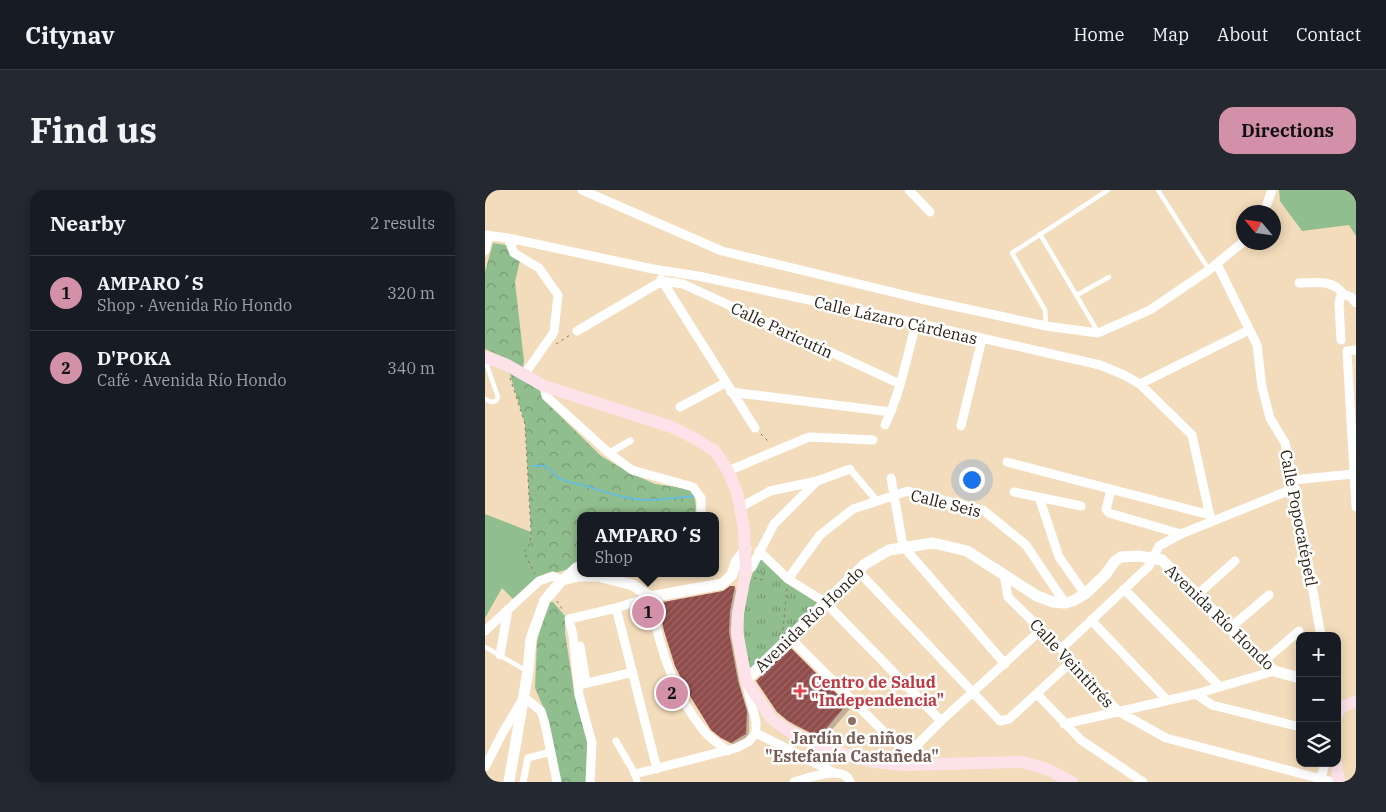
<!DOCTYPE html>
<meta charset="utf-8">
<style>
:root{--surface:#171b24;--page:#242831;--text:#f1f3f6;--muted:#9ea1a6;--line:#363941;--accent:#d291a8}
body{margin:0;font-family:"IBM Plex Serif",serif;background:var(--page);color:var(--text)}
.controls{position:absolute;right:15px;bottom:15px;display:grid;overflow:hidden;border-radius:10px;box-shadow:0 2px 12px #0003}
.controls button{width:45px;height:45px;display:grid;place-items:center;padding:0;border:0;border-bottom:1px solid var(--line);background:var(--surface);color:var(--text);font:25px sans-serif}
.compass{position:absolute;left:751px;top:15px;width:45px;height:45px;border-radius:50%;background:var(--surface);box-shadow:0 2px 12px #0003;rotate:299deg}
.you{position:absolute;left:486px;top:289px;width:18px;height:18px;margin:-12px;border:4px solid #fff;border-radius:50%;background:#1a73e8;box-shadow:0 0 0 8px #1a73e833}
.badge{display:grid;place-items:center;width:32px;height:32px;border-radius:50%;background:var(--accent);color:#111;font-size:16px;font-weight:700}
.pin{position:absolute;translate:-50% -50%;border:2px solid #fff;box-shadow:0 1px 5px #0006}
.popup{position:absolute;left:92px;top:322px;width:142px;height:65px;box-sizing:border-box;display:grid;place-content:center;border-radius:10px;background:var(--surface);filter:drop-shadow(0 1px 4px #0005);font-size:16px;white-space:nowrap;color:var(--muted)}
.popup b{font-size:19px;color:var(--text)}
.popup::after{content:'';position:absolute;left:50%;top:100%;margin-left:-10px;border:10px solid transparent;border-top-color:var(--surface)}
.list{margin:0;padding:0;list-style:none}
h2{display:flex;justify-content:space-between;align-items:center;height:65px;margin:0;padding:0 20px;font-size:21px}
h2 small{font-size:16px;font-weight:400;color:var(--muted)}
.list li{display:grid;grid-template-columns:32px 1fr auto;gap:15px;align-items:center;box-sizing:border-box;height:75px;padding:0 20px;border-top:1px solid var(--line)}
.list b{display:block;font-size:19px;white-space:nowrap}
.list p{margin:0;font-size:16px;white-space:nowrap;color:var(--muted)}
.list em{font-size:16px;font-style:normal;color:var(--muted)}
.icon{flex:none;width:28px;height:28px;fill:none;stroke:currentColor;stroke-width:2;stroke-linecap:round;stroke-linejoin:round}
.map{position:relative;flex:none;width:871px;height:592px;overflow:hidden;border-radius:15px}
header{display:flex;align-items:center;gap:30px;box-sizing:border-box;height:70px;padding:0 25px;background:var(--surface);border-bottom:1px solid var(--line)}
header strong{font-size:24px}
nav{display:flex;gap:28px;margin-inline-start:auto;font-size:18px}
.intro{display:flex;align-items:center;justify-content:space-between;box-sizing:border-box;height:120px;padding:0 30px}
h1{margin:0;font-size:35px}
.button{padding:12px 22px;border-radius:15px;background:var(--accent);color:#111;font-size:18px;font-weight:700}
main{display:flex;gap:30px;padding:0 30px}
aside{flex:1;background:var(--surface);border-radius:15px;box-shadow:0 2px 12px #0003}
.map>svg:first-child{display:block}
.grass{fill:#91be8f}
.forest{fill:url(#forest-crowns)}
.park{fill:url(#park-tufts)}
.shadow{fill:#0003}
.lines{fill:none;stroke-linecap:round;stroke-linejoin:round}
.stream{stroke:#68bed9;stroke-width:2}
.building{fill:url(#building-hatch)}
.path{stroke:#867761;stroke-width:1;stroke-dasharray:2.5 4;stroke-linecap:butt}
.service{stroke:#fff;stroke-width:4.5}
.pedestrian{stroke:#fff;stroke-width:7}
.minor{stroke:#fff;stroke-width:9}
.tertiary{stroke:#fff;stroke-width:11}
.secondary{stroke:#fde2ea;stroke-width:12}
.health-dot{fill:#e0444e;stroke:#fff;stroke-width:2}
.education-dot{fill:#8d6e63;stroke:#fff;stroke-width:2}
.labels{text-anchor:middle;dominant-baseline:central;stroke-width:5;stroke-linejoin:round;paint-order:stroke}
.street-label{font-size:16px;fill:#2c2317;stroke:#fff}
.health-label{font-size:16px;font-weight:bold;fill:#be3a42;stroke:#fff;text-anchor:start}
.education-label{font-size:16px;font-weight:bold;fill:#785e54;stroke:#fff}
</style>
<header>
<strong>Citynav</strong>
<nav><a>Home</a><a>Map</a><a>About</a><a>Contact</a></nav>
</header>
<div class="intro"><h1>Find us</h1><a class="button">Directions</a></div>
<main>
<aside>
<h2>Nearby<small>2 results</small></h2>
<ul class="list">
<li><span class="badge">1</span><div><b>AMPARO´S</b><p>Shop · Avenida Río Hondo</p></div><em>320 m</em></li>
<li><span class="badge">2</span><div><b>D'POKA</b><p>Café · Avenida Río Hondo</p></div><em>340 m</em></li>
</ul>
</aside>
<div class="map">
<svg width="871" height="592" viewBox="0 0 871 592">
<defs>
<pattern id="forest-crowns" width="20" height="18" patternUnits="userSpaceOnUse" patternTransform="scale(1.25)"><rect width="20" height="18" fill="#91be8f"/><path d="M2 6a3 3 0 1 1 6 0M12 15a3 3 0 1 1 6 0" fill="none" stroke="#779a74"/></pattern>
<pattern id="park-tufts" width="24" height="20" patternUnits="userSpaceOnUse" patternTransform="scale(1.25)"><rect width="24" height="20" fill="#91be8f"/><path d="M3 7l-1-3M5 7V3M7 7l1-3M15 17l-1-3M17 17v-4M19 17l1-3" fill="none" stroke="#779a74"/></pattern>
<pattern id="building-hatch" width="6" height="6" patternUnits="userSpaceOnUse" patternTransform="scale(1.25)"><rect width="6" height="6" fill="#8f4c4b"/><path d="M-1 1l2-2M0 6l6-6M5 7l2-2" fill="none" stroke="#9b6866"/></pattern>
</defs>
<rect width="100%" height="100%" fill="#f2dcbb"/>
<path class="grass" d="M794,0H871V46L864,35L817,41L795,11Z
M0,324L46,342L45,354L55,387L28,409L17,398L0,428Z"/>
<path class="forest" d="M8,53L21,55L35,70L30,92L39,171L36,187L54,195L59,210L116,266L145,283L170,294L205,299C210,306 213,317 209,326H96L95,376L55,387L39,362L45,354L46,342L40,234L22,175L23,169L0,159V82Z
M62,412H68L80,426V443L89,501L102,550L101,592H75L59,519L50,498L52,451Z"/>
<path class="park" d="M275,367L337,414L268,485C265,477 262,470 261,462C255,430 260,395 275,367Z"/>
<path class="shadow" d="M249,397L252,400L247,425L246,446L255,495L264,525V547L249,555L240,550L231,542L239,403Z
M305,459L365,519L338,550L309,535L297,526Z"/>
<g class="lines">
<path class="stream" d="M48,276H61C65,279 68,284 72,287C79,292 89,293 97,295C119,301 140,310 164,310C179,310 195,307 210,306"/>
</g>
<path class="building" d="M245,396H250L245,421L244,442L253,491L262,521L261,544L246,553L236,548L226,540L205,506L190,476L179,441L173,413L238,401Z
M305,457L362,514L334,547L303,531L292,522L271,491Z"/>
<g class="lines">
<path class="path" d="M71,154L85,145
M25,188L40,234L46,342L45,354L39,362L50,384
M276,244L285,253
M269,388L277,390L279,378
M72,411L79,422
M298,440L302,397"/>
<path class="service" d="M673,0L724,80
M555,44L613,142
M592,105L624,87
M561,136L560,120L527,63L623,0
M0,209L6,212L11,211L13,207L0,170
M0,457L42,481"/>
<path class="pedestrian" d="M124,263L145,251
M365,279L392,311
M131,551L150,584L152,592
M38,592L43,568L66,562"/>
<path class="minor" d="M97,0L237,61L436,109L561,136L613,143L665,120L724,80L758,52
M424,0L445,22
M779,22L787,0
M0,45L23,48L168,79L213,86L431,133L615,175L639,185L655,194L707,245L726,331
M23,48L29,63L54,78L73,105L69,142L39,185
M0,61L4,45
M732,74L772,155L777,197L785,228L800,253L808,290L836,446
M176,89L270,238
M814,93C830,93 848,89 858,104
M858,104L866,107L871,113
M92,141L177,91L198,94L415,194
M856,150L854,114L855,108L858,104
M871,160L862,161L871,317
M655,194L764,140
M59,196L61,206L124,263L147,280L208,297L216,308V326
M246,202L406,222
M195,217L240,193
M400,235C415,203 422,168 431,133
M476,236L497,149
M522,272L725,325
M243,281L324,247L388,250
M406,288L418,356L520,474
M808,290L868,284
M626,300L621,319L624,323L696,344
M529,302L596,316
M554,307L574,367L600,404
M256,317L285,301L332,291L365,279
M274,361L303,389L341,413L456,531
M261,381L267,377L289,334L332,291
M373,381L515,531L524,529L587,471
M519,385L523,407L576,459L633,521L681,548L848,592
M303,389L335,345L368,319L423,301L498,320L541,355L580,413
M639,399L735,497
M712,405L750,371
M131,418L172,579
M606,430L682,510
M745,438L784,405
M0,441L54,391L68,386L77,390L91,377L96,376
M305,448L409,552L416,556L428,559L456,531L557,439
M95,456L101,492
M576,459L664,376L674,356L696,344L810,298
M15,465L23,419
M779,471L814,441
M94,495L148,482
M262,496L271,532V543L348,582
M552,504L596,550L658,592
M711,504L727,515L815,537
M579,534L711,504L789,481
M0,577L17,544L39,507L56,521L60,534L72,592
M150,584L251,558L263,552L271,543
M105,592L107,553L94,505L88,445L84,429L131,418L165,407C173,453 189,505 219,541C226,549 235,555 243,561
M309,592C323,588 359,574 365,592
M835,592L840,573"/>
<path class="tertiary" d="M261,490L380,374L404,360L448,353L482,361L552,406L568,412L580,413L588,411L600,404L620,385L630,371L636,367L654,366L677,370L789,481L815,488
M24,592L43,481L46,449L60,410L77,390L94,386H113L148,395L165,407L237,394L247,385L251,372L261,359"/>
<path class="secondary" d="M0,167L22,175L59,196L187,237L209,248L230,261L243,281L252,302L259,339L261,381L253,423L252,441L261,490L286,528L299,538L328,554L359,564L389,572L420,575L537,572L562,579L587,592
M852,525L855,518L871,511
M851,573L854,592"/>
</g>
<path class="health-dot" d="M312.5 493.5h5v5h5v5h-5v5h-5v-5h-5v-5h5z"/>
<circle class="education-dot" cx="367" cy="531" r="5"/>
<g class="labels">
<g class="street-label">
<text transform="translate(411 130) rotate(13)">Calle Lázaro Cárdenas</text>
<text transform="translate(297 140) rotate(25)">Calle Paricutín</text>
<text transform="translate(461 313) rotate(14)">Calle Seis</text>
<text transform="translate(814 328) rotate(79)">Calle Popocatépetl</text>
<text transform="translate(735 427) rotate(44)">Avenida Río Hondo</text>
<text transform="translate(324 429) rotate(-44)">Avenida Río Hondo</text>
<text transform="translate(587 473) rotate(47)">Calle Veintitrés</text>
</g>
<g class="health-label">
<text x="326" y="492">Centro de Salud<tspan x="326" dy="18">"Independencia"</tspan></text>
</g>
<g class="education-label">
<text x="367" y="548">Jardín de niños<tspan x="367" dy="18">"Estefanía Castañeda"</tspan></text>
</g>
</g>
</svg>
<div class="controls">
<button>+</button>
<button>−</button>
<button><svg class="icon" aria-label="layers" viewBox="0 0 24 24"><path d="M12 4l9 5-9 5-9-5zM3 14l9 5 9-5"/></svg></button>
</div>
<svg class="compass" viewBox="-18 -18 36 36"><path d="M0-13l5 13h-10z" fill="#e53935"/><path d="M0 13l5-13h-10z" fill="#9ea1a6"/></svg>
<div class="you"></div>
<div class="pin badge" style="left:163px;top:422px">1</div>
<div class="popup"><b>AMPARO´S</b>Shop</div>
<div class="pin badge" style="left:187px;top:503px">2</div>
</div>
</main>
